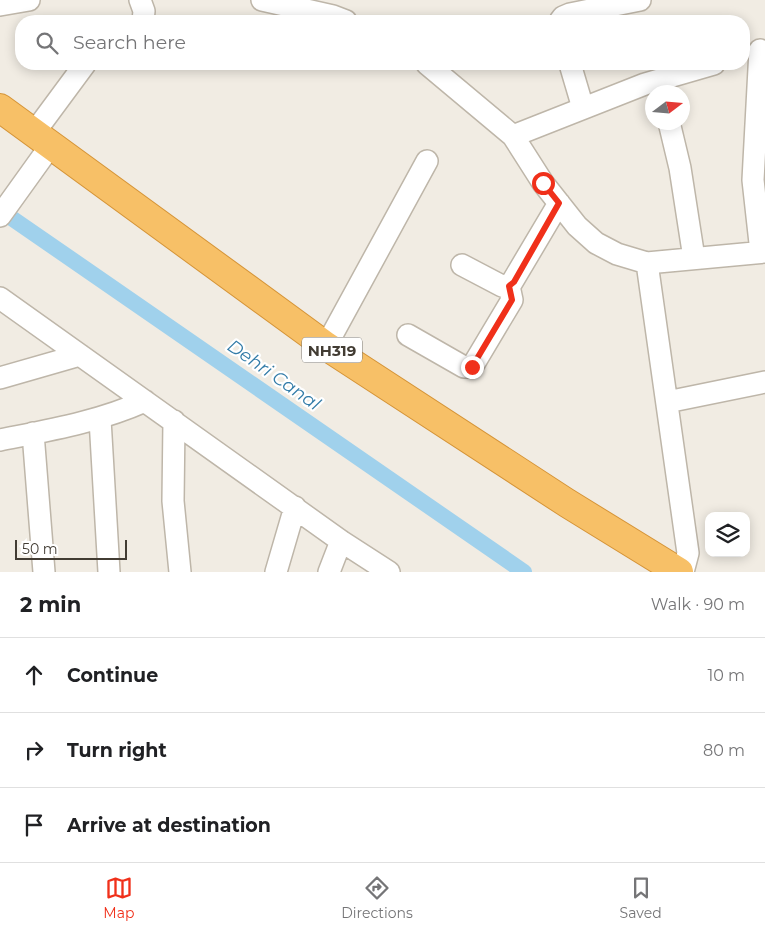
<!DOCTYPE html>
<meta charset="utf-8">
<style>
:root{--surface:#fff;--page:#f6f6f6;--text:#202124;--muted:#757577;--line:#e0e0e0;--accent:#f0301a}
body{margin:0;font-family:Montserrat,sans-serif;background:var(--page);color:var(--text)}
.controls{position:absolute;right:15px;bottom:15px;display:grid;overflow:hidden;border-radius:10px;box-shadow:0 2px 12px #0003}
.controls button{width:45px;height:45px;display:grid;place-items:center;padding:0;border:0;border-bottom:1px solid var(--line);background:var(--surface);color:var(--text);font:25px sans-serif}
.compass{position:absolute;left:645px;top:85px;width:45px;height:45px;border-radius:50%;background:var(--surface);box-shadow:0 2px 12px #0003;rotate:74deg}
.scale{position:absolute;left:15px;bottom:12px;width:112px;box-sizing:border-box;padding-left:5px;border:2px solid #423c33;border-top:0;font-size:14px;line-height:18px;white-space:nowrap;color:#423c33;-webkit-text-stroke:4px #fff;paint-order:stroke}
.stop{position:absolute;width:15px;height:15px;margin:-11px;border:4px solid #f0301a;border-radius:50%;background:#fff}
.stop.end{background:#f0301a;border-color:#fff;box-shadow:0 1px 5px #0008}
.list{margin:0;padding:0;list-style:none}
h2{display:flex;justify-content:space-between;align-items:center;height:65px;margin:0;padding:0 20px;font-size:21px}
h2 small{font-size:16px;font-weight:400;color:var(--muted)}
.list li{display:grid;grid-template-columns:32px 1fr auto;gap:15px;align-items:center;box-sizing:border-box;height:75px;padding:0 20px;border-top:1px solid var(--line)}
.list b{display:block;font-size:19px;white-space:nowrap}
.list em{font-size:16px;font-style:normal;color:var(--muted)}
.icon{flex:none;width:28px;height:28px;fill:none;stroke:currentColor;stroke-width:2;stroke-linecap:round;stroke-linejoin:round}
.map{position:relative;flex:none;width:765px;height:572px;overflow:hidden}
.search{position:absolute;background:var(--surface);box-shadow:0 2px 12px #0003;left:15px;right:15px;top:15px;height:55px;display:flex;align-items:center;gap:12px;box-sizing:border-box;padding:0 18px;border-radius:20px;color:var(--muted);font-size:19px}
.sheet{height:290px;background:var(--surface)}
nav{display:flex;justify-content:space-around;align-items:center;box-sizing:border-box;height:70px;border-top:1px solid var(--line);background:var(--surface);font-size:14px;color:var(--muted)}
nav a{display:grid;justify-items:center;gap:2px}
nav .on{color:var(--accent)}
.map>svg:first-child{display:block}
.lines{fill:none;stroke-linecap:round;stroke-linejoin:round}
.canal{stroke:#a0d1ec;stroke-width:16}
.minor-casing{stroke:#beb6a9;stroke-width:24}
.highway-casing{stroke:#d59438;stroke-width:30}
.minor{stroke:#fff;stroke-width:21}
.highway{stroke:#f7c067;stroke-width:28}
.route{stroke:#f0301a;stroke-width:6}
.labels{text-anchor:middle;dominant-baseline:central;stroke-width:4.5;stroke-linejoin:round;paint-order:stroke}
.shield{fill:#fff;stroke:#7b7670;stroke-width:1}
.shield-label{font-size:15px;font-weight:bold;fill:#423c33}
.water-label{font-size:18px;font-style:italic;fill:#337ca8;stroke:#fff}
</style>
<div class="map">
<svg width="765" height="572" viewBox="0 0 765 572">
<rect width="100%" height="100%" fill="#f1ece3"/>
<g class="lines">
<path class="canal" d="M0,210L524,572"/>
<defs>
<path id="minor" d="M140,0L144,11L143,21
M262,0L333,16L346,21
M0,5L29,0
M560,21L563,17L570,14L640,0
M760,50L753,180L761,252
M427,64L513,136L543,183L577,226L596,243L617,254L647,263L765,252
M570,64L583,108
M669,122L680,168L694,258
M34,133L85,64
M513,136L645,84L714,64
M0,216L51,145
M647,263L688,553L683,572
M462,265L502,286L511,284L559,203
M0,298L341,541L389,572
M408,335L464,367H472L512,300L509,286
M326,346L427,161
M0,378L80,355
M667,402L765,382
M100,419L109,572
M174,421L173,501L180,572
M33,433L44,572
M0,440C50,430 98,422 145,401
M276,572L295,507
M329,572L341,541"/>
<path id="highway" d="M0,108L326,346L567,503L679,572"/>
</defs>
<use href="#minor" class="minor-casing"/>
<use href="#highway" class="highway-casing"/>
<use href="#minor" class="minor"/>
<use href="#highway" class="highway"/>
</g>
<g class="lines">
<path class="route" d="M472,367L512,300L509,286L514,282L559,203L543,183"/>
</g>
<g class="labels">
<rect class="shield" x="302" y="337.5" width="60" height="25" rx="4"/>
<g class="shield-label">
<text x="332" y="350">NH319</text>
</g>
<g class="water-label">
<text transform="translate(274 375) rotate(35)">Dehri Canal</text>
</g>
</g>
</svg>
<div class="controls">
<button><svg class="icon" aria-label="layers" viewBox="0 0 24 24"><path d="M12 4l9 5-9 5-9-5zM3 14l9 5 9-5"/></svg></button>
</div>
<svg class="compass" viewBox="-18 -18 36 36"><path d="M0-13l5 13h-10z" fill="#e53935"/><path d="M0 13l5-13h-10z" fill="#757577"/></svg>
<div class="scale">50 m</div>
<div class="stop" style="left:543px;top:183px"></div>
<div class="stop end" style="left:472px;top:367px"></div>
<div class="search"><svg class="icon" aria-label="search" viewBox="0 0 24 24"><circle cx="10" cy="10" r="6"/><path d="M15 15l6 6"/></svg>Search here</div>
</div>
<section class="sheet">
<h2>2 min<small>Walk · 90 m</small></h2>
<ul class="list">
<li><svg class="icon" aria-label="ahead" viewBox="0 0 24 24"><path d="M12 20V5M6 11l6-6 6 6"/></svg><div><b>Continue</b></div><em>10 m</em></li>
<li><svg class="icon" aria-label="right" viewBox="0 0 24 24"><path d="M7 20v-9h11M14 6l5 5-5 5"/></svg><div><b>Turn right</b></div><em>80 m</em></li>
<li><svg class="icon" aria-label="arrive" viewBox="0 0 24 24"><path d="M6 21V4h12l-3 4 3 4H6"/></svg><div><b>Arrive at destination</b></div></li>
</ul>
</section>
<nav>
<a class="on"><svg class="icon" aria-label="map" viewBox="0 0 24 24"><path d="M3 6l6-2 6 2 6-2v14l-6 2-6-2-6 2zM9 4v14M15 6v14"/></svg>Map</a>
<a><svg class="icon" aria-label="directions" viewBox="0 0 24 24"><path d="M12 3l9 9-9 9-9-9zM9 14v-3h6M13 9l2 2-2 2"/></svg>Directions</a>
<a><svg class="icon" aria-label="saved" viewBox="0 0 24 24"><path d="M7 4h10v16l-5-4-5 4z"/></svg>Saved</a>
</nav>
